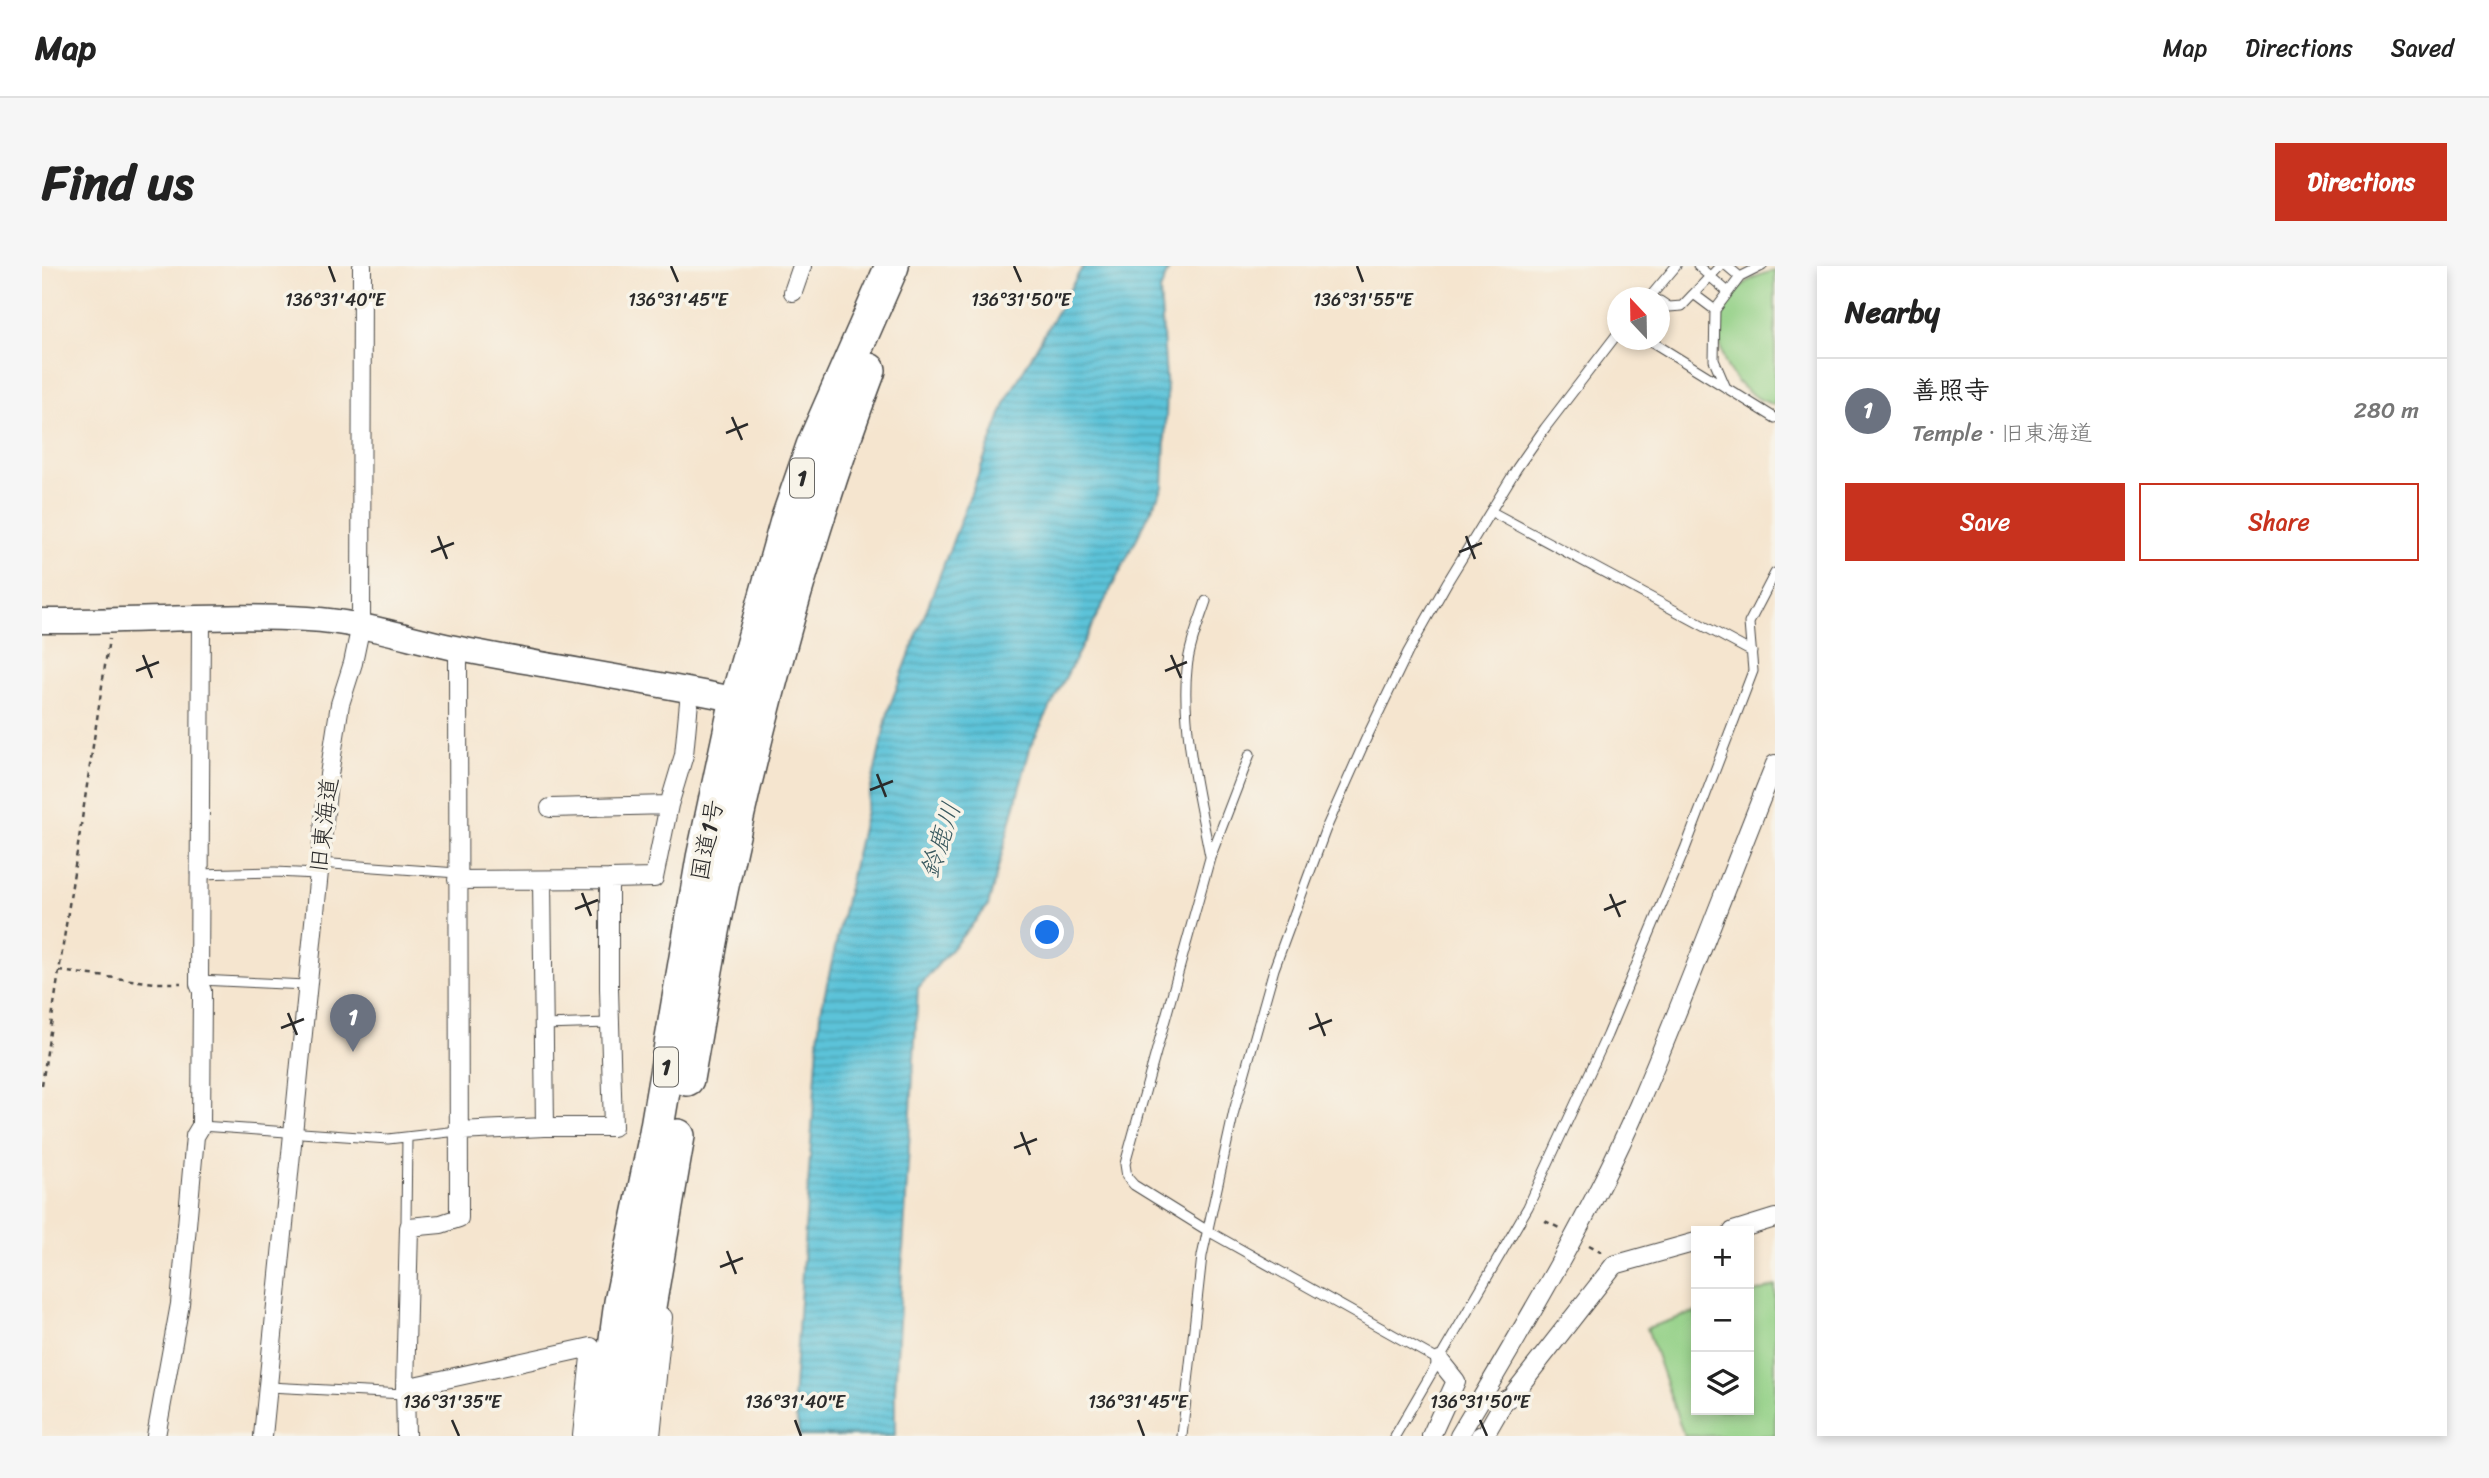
<!DOCTYPE html>
<meta charset="utf-8">
<style>
:root{--surface:#fff;--page:#f6f6f6;--text:#222;--muted:#767676;--line:#e0e0e0;--accent:#c8321e}
body{margin:0;font-family:Sriracha,"Klee One",sans-serif;background:var(--page);color:var(--text)}
.controls{position:absolute;right:21px;bottom:21px;display:grid;overflow:hidden;border-radius:0px;box-shadow:0 4px 10px #0003}
.controls button{width:63px;height:63px;display:grid;place-items:center;padding:0;border:0;border-bottom:2px solid var(--line);background:var(--surface);color:var(--text);font:35px sans-serif}
.compass{position:absolute;left:1565px;top:21px;width:63px;height:63px;border-radius:50%;background:var(--surface);box-shadow:0 4px 10px #0003;rotate:338deg}
.you{position:absolute;left:1006px;top:667px;width:24px;height:24px;margin:-18px;border:5px solid #fff;border-radius:50%;background:#1a73e8;box-shadow:0 0 0 10px #1a73e833}
.badge{display:grid;place-items:center;width:46px;height:46px;border-radius:50%;background:var(--accent);color:#fff;font-size:23px;font-weight:700}
.pin{position:absolute;translate:-50% -58px;filter:drop-shadow(0 2px 4px #0008)}
.pin::after{content:'';position:absolute;top:37px;width:24px;height:21px;background:inherit;clip-path:polygon(0 0,100% 0,50% 100%)}
.list{margin:0;padding:0;list-style:none}
h2{display:flex;justify-content:space-between;align-items:center;height:91px;margin:0;padding:0 28px;font-size:30px}
h2 small{font-size:23px;font-weight:400;color:var(--muted)}
.list li{display:grid;grid-template-columns:46px 1fr auto;gap:21px;align-items:center;box-sizing:border-box;height:105px;padding:0 28px;border-top:2px solid var(--line)}
.list b{display:block;font-size:26px;white-space:nowrap}
.list p{margin:0;font-size:23px;white-space:nowrap;color:var(--muted)}
.list em{font-size:23px;font-style:normal;color:var(--muted)}
.actions{display:flex;gap:14px;padding:21px 28px}
.actions a{flex:1;padding:16px 0;border:2px solid var(--accent);border-radius:0px;text-align:center;font-size:24px;color:var(--accent)}
.actions .main{background:var(--accent);color:#fff}
.icon{flex:none;width:38px;height:38px;fill:none;stroke:currentColor;stroke-width:2;stroke-linecap:round;stroke-linejoin:round}
.map{position:relative;flex:none;width:1733px;height:1170px;overflow:hidden;border-radius:0px}
header{display:flex;align-items:center;gap:42px;box-sizing:border-box;height:98px;padding:0 35px;background:var(--surface);border-bottom:2px solid var(--line)}
header strong{font-size:33px}
nav{display:flex;gap:38px;margin-inline-start:auto;font-size:24px}
.intro{display:flex;align-items:center;justify-content:space-between;box-sizing:border-box;height:168px;padding:0 42px}
h1{margin:0;font-size:49px}
.button{padding:18px 32px;border-radius:0px;background:var(--accent);color:#fff;font-size:24px;font-weight:700}
main{display:flex;gap:42px;padding:0 42px}
aside{flex:1;background:var(--surface);border-radius:0px;box-shadow:0 4px 10px #0003}
.map>svg:first-child{display:block}
.green{fill:#93d086;stroke:#5f7e58;stroke-width:2}
.water{fill:url(#water-rules);stroke:#447782;stroke-width:2}
.lines{fill:none;stroke-linecap:round;stroke-linejoin:round}
.lane-casing{stroke:#494744;stroke-width:11}
.street-casing{stroke:#494744;stroke-width:20}
.secondary-casing{stroke:#494744;stroke-width:27}
.highway-casing{stroke:#494744;stroke-width:36}
.path{stroke:#494744;stroke-width:2.5;stroke-dasharray:5 5;stroke-linecap:butt}
.lane{stroke:#fff;stroke-width:9}
.street{stroke:#fff;stroke-width:18}
.secondary{stroke:#fff;stroke-width:24}
.highway{stroke:#fff;stroke-width:33}
.ticks{fill:none;stroke:#2b2b2b;stroke-width:2.5}
.labels{text-anchor:middle;dominant-baseline:central;stroke-width:7;stroke-linejoin:round;paint-order:stroke}
.shield{fill:#f7f3e8;stroke:#686764;stroke-width:2}
.shield-label{font-size:23px;font-weight:bold;fill:#2b2b2b}
.street-label{font-size:24px;fill:#2b2b2b;stroke:#f7f3e8}
.water-label{font-size:26px;font-style:italic;fill:#3a595f;stroke:#f7f3e8}
.ticks-label{font-size:18px;text-anchor:middle;fill:#2b2b2b;stroke:#f7f3e8;stroke-width:7;stroke-linejoin:round;paint-order:stroke}
</style>
<header>
<strong>Map</strong>
<nav><a>Map</a><a>Directions</a><a>Saved</a></nav>
</header>
<div class="intro"><h1>Find us</h1><a class="button">Directions</a></div>
<main>
<div class="map">
<svg width="1733" height="1170" viewBox="0 0 1733 1170">
<defs>
<pattern id="water-rules" width="6" height="5" patternUnits="userSpaceOnUse" patternTransform="scale(1.75)"><rect width="6" height="5" fill="#5cc3d9"/><path d="M0 2.5h6" fill="none" stroke="#4c9fb0"/></pattern>
</defs>
<rect width="100%" height="100%" fill="#f7f3e8"/>
<filter id="ink" filterUnits="userSpaceOnUse"><feTurbulence type="fractalNoise" baseFrequency=".0143" numOctaves="2"/><feDisplacementMap in="SourceGraphic" scale="14" xChannelSelector="R" yChannelSelector="G"/><feConvolveMatrix kernelMatrix="1 2 1 2 8 2 1 2 1" color-interpolation-filters="sRGB"/></filter>
<filter id="wash" filterUnits="userSpaceOnUse"><feTurbulence type="fractalNoise" baseFrequency=".00686" numOctaves="4" result="noise"/><feDisplacementMap in="SourceGraphic" scale="28" xChannelSelector="R" yChannelSelector="G"/><feGaussianBlur stdDeviation="1.57" result="paint"/><feColorMatrix in="noise" values="0 0 0 0 0 0 0 0 0 0 0 0 0 0 0 0 0 1.4 0 .05"/><feComposite in="paint" operator="in"/></filter>
<g filter="url(#wash)">
<rect width="100%" height="100%" fill="#f5e5cf"/>
<path class="green" d="M1733,5V139C1660,119 1659,18 1733,5Z
M1733,1020V1170H1642L1605,1062L1654,1046V1144H1707V1029Z"/>
<path class="water" d="M1041,0H1128L1118,25L1125,127L1121,221L989,479L946,640L876,722L853,1125V1170H758L751,1136L778,749L847,442L965,133Z"/>
</g>
<g filter="url(#ink)">
<g class="lines">
<defs>
<path id="lane" d="M1656,0L1686,26
M1685,0L1698,11
M1653,29L1673,44
M1607,32L1634,0
M1618,35L1627,41L1640,40L1678,0
M1607,74L1733,152
M1684,122L1672,94L1673,44L1698,11L1720,0
M1450,246L1710,386
M1164,335C1157,356 1147,380 1145,403C1139,460 1157,533 1168,590
M1208,488L1168,592L1083,898L1085,911L1092,919L1166,965L1398,1095
M277,597L415,607
M157,608L233,606L275,608
M157,714L264,719
M502,759L567,757
M159,860L346,873L416,865
M365,871L364,956L367,961
M227,1121L362,1128
M1140,1170L1160,990L1192,845L1232,703L1283,565L1323,475L1366,386L1406,315L1475,202L1503,162L1576,67
M1353,1170L1486,941L1565,769L1643,583L1711,405L1707,357L1733,307"/>
<path id="street" d="M751,26L760,0
M508,542L627,539
M567,613L612,612L627,539L642,489L648,425
M415,614L567,613V722L571,861H503L416,865
M500,614L503,861
M1691,965L1733,952
M363,1122L367,961L399,958L417,952L416,383
M114,1170L138,1038L153,870L159,860L160,725L157,718L159,351
M221,1170L286,515L298,438L311,397L319,359L320,0
M364,1170L363,1122L549,1081L540,1170
M609,1170L621,1051
M1389,1170L1414,1115L1398,1095
M1417,1170C1481,1062 1547,953 1597,838C1645,726 1687,612 1733,498
M1438,1170L1444,1167L1463,1134L1469,1131L1572,999L1654,976"/>
<path id="secondary" d="M0,355C89,356 177,348 266,353C322,356 373,375 428,385C522,403 617,417 711,437"/>
<path id="highway" d="M645,813C657,747 667,680 681,615C718,441 764,270 827,104
M561,1170L579,1036L612,878L661,592L695,433L745,255L771,180L850,0
M585,1170L636,870"/>
</defs>
<use href="#lane" class="lane-casing"/>
<use href="#street" class="street-casing"/>
<use href="#secondary" class="secondary-casing"/>
<use href="#highway" class="highway-casing"/>
<path class="path" d="M17,705L113,717H139
M0,819L67,373
M1503,955L1517,962
M1547,979L1560,986"/>
<use href="#lane" class="lane"/>
<use href="#street" class="street"/>
<use href="#secondary" class="secondary"/>
<use href="#highway" class="highway"/>
</g>
</g>
<path class="ticks" d="M287,0L293,16M629,0L636,16M972,0L979,16M1315,0L1321,16M690,151L700,174M684,167L706,158M396,270L405,293M1424,270L1433,293M389,286L412,277M1417,286L1440,277M101,389L110,412M1129,389L1139,412M94,405L117,396M1123,405L1145,396M835,508L844,531M828,524L851,515M540,627L549,650M1568,628L1578,651M533,643L556,634M1562,644L1584,635M246,747L255,769M1274,747L1283,770M239,762L262,753M1267,763L1290,754M979,866L988,889M972,882L995,873M685,985L694,1008M678,1001L701,992M410,1154L417,1170M753,1154L759,1170M1096,1154L1102,1170M1438,1154L1445,1170"/>
<g class="labels">
<g class="shield">
<rect x="748" y="192.5" width="24" height="39" rx="5"/>
<rect x="612" y="781.5" width="24" height="39" rx="5"/>
</g>
<g class="shield-label">
<text x="760" y="212">1</text>
<text x="624" y="801">1</text>
</g>
<g class="street-label">
<text transform="translate(282 559) rotate(-83)">旧東海道</text>
<text transform="translate(665 574) rotate(-79)">国道1号</text>
</g>
<g class="water-label">
<text transform="translate(898 574) rotate(-72)">鈴鹿川</text>
</g>
</g>
<g class="ticks-label">
<text x="293" y="40">136°31'40"E</text>
<text x="636" y="40">136°31'45"E</text>
<text x="979" y="40">136°31'50"E</text>
<text x="1321" y="40">136°31'55"E</text>
<text x="410" y="1142">136°31'35"E</text>
<text x="753" y="1142">136°31'40"E</text>
<text x="1096" y="1142">136°31'45"E</text>
<text x="1438" y="1142">136°31'50"E</text>
</g>
</svg>
<div class="controls">
<button>+</button>
<button>−</button>
<button><svg class="icon" aria-label="layers" viewBox="0 0 24 24"><path d="M12 4l9 5-9 5-9-5zM3 14l9 5 9-5"/></svg></button>
</div>
<svg class="compass" viewBox="-18 -18 36 36"><path d="M0-13l5 13h-10z" fill="#e53935"/><path d="M0 13l5-13h-10z" fill="#767676"/></svg>
<div class="you"></div>
<div class="pin badge" style="left:311px;top:786px;background:#6b7280">1</div>
</div>
<aside>
<h2>Nearby<small></small></h2>
<ul class="list">
<li><span class="badge" style="background:#6b7280">1</span><div><b>善照寺</b><p>Temple · 旧東海道</p></div><em>280 m</em></li>
</ul>
<div class="actions"><a class="main">Save</a><a>Share</a></div>
</aside>
</main>
